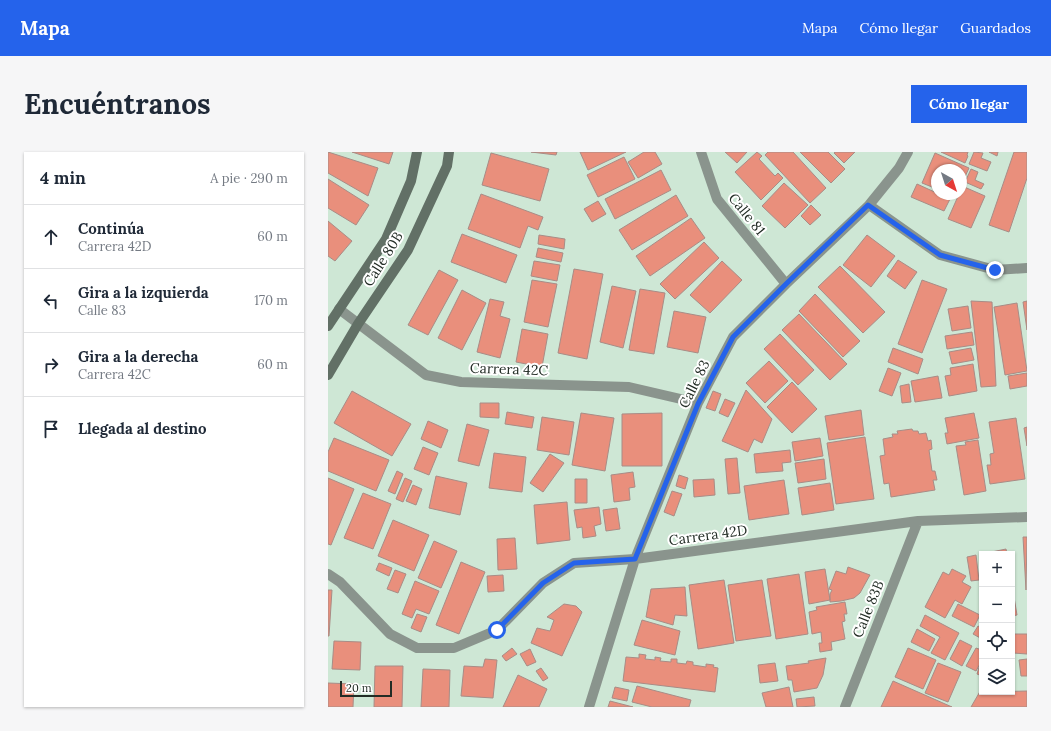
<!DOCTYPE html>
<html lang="es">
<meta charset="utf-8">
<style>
:root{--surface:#fff;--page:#f6f6f7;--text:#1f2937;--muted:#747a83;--line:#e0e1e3;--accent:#2563eb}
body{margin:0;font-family:Lora,serif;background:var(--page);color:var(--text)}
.controls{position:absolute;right:12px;bottom:12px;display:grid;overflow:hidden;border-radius:0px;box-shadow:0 1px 3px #0004}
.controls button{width:36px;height:36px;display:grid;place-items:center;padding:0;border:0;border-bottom:1px solid var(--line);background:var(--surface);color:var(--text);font:20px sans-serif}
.compass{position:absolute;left:603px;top:12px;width:36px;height:36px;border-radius:50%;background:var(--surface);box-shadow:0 1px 3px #0004;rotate:141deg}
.scale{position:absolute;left:12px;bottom:10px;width:52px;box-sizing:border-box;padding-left:4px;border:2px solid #222c25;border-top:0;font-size:11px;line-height:14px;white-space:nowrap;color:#222c25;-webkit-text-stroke:3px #fff;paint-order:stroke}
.stop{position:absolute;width:12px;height:12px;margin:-9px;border:3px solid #2563eb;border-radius:50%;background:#fff}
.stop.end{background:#2563eb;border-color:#fff;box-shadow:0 1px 4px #0008}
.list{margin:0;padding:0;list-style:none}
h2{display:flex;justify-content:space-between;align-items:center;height:52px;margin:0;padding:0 16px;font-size:17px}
h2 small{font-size:13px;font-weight:400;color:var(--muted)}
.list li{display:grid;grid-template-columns:26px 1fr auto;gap:12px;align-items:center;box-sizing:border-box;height:64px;padding:0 16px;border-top:1px solid var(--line)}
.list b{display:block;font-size:15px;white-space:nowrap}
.list p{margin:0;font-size:13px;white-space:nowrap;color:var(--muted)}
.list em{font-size:13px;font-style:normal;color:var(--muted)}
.icon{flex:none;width:22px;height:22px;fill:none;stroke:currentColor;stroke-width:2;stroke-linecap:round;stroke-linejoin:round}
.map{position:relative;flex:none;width:699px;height:555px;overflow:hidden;border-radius:0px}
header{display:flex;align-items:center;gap:24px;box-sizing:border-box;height:56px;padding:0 20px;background:var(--accent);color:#fff}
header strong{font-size:19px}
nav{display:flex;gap:22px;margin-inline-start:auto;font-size:14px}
.intro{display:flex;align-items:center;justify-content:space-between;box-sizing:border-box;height:96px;padding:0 24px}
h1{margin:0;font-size:28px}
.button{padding:10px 18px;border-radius:0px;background:var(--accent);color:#fff;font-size:14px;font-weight:700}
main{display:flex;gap:24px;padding:0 24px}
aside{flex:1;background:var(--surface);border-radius:0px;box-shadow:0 1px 3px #0004}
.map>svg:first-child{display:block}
.building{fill:#e98f7c;stroke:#a88c86}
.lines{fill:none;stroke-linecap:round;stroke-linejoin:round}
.minor{stroke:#8a948d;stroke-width:10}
.secondary{stroke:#627066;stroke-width:10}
.route{stroke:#2563eb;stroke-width:5}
.labels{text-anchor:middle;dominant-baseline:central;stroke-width:4;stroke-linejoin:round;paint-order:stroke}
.street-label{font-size:14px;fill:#222c25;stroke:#fff}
</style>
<header>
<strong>Mapa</strong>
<nav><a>Mapa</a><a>Cómo llegar</a><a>Guardados</a></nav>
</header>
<div class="intro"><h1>Encuéntranos</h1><a class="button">Cómo llegar</a></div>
<main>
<aside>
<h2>4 min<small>A pie · 290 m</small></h2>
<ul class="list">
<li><svg class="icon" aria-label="ahead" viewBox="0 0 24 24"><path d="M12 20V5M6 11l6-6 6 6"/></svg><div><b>Continúa</b><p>Carrera 42D</p></div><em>60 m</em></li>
<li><svg class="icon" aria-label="left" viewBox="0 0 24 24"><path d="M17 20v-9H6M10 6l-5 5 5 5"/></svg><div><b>Gira a la izquierda</b><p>Calle 83</p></div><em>170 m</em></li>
<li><svg class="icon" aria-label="right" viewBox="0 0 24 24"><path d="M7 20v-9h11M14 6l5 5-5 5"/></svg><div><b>Gira a la derecha</b><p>Carrera 42C</p></div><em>60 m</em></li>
<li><svg class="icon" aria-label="arrive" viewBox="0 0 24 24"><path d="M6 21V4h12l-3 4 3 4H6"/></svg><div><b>Llegada al destino</b></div></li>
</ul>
</aside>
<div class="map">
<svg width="699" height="555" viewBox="0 0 699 555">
<rect width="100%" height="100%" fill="#cee7d5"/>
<path class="building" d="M0,0L50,16L40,44L0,21Z
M24,0H65L61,12Z
M203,0H229L228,3Z
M252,0H298L260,18Z
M316,0H327L334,12L310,26L300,10Z
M397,0H419L409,11Z
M429,0L434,4L431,7L447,24L450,21L455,26L433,48L407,20Z
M440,0H465L498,36L482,51L437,3Z
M472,0H500L517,17L503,31Z
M507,0H527L516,11L506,1Z
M613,0H640L639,3L640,4L637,11Z
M646,0L655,1L653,6L663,10L659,19L641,12Z
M661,0H670L669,4Z
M686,0H699V26L681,80L661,73Z
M163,1L221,17L212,49L154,33Z
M607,1L641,16L636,27L633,26V18H609V37L594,31Z
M296,5L307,27L270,45L259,23Z
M643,17L650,20L647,28L656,32L653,37L637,30Z
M333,18L343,38L287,67L277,47Z
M0,27L41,53L28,73L0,56Z
M456,31L480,53L457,76L434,54Z
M589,32L622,47L616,59L583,45Z
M634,34L657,44L643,76L620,67L631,42H633Z
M153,42L215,65L210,78L200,74L192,96L140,77Z
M620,42H629L628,45Z
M348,43L360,64L304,98L291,78Z
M270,49L278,62L264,70L256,57Z
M483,53L493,63L482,73L473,64Z
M363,66L377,86L322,124L308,104Z
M0,69L24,89L7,109L0,104Z
M134,82L189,103L178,131L123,110Z
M211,83L237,87L236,97L210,92Z
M539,83L567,104L543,135L515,113Z
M376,90L391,106L347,147L332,132Z
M210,96L235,101L233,110L208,105Z
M570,108L589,120L577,137L559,124Z
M206,109L232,113L229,129L203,124Z
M394,109L414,128L382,161L362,143Z
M512,114L557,160L535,181L490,135Z
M246,117L275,122L259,207L230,201Z
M111,118L130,128L100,183L80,173Z
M204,128L229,132L220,175L196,170Z
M594,128L619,137L594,201L570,192Z
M284,134L308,139L295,196L272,190Z
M312,137L337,141L326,202L301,198Z
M134,138L158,151L134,198L110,186Z
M487,142L532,189L515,205L471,159Z
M162,147L176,150L172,164L182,167L172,206L149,200Z
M643,149L664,150L668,234L653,235Z
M699,149V178L695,150Z
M689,151L699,219L677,223L666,155Z
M640,154L643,176L624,179L620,157Z
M346,159L378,165L370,201L339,195Z
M471,162L519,212L502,228L454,178Z
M194,177L220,182L214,215L188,210Z
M644,180L646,193L619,197L617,184Z
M452,182L486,218L470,233L436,197Z
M565,196L595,207L590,222L560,210Z
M643,196L646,208L624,212L621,200Z
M441,209L460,229L437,251L418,231Z
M645,212L649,239L621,244L617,224L623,223L622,216Z
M560,216L573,221L564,244L551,239Z
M699,221V234L682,237L680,224Z
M610,224L614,246L587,250L583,229Z
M464,230L489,257L464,281L439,255Z
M581,232L583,250L574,251L572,234Z
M418,238L444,267L434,291L426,287L420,300L394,289Z
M24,239L83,272L64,304L6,271Z
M385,239L393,242L387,259L378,256Z
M397,247L407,251L400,265L391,261Z
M152,251H171V266L152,265Z
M533,258L536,283L501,288L497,264Z
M179,260L206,265L204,276L177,272Z
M253,261L286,266L277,319L244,313Z
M334,261V314H294V262Z
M646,261L651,286L619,292L617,281H620L617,266Z
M214,265L246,270L241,303L209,298Z
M688,266L697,327L662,332L659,313H663L662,302L666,301L661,270Z
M100,269L120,278L113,296L93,287Z
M139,272L161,278L151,314L130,309Z
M699,275V294L696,276Z
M584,277L585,279H590L591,282L598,281L600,289L603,288L604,297L601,298L604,319H607L609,328H605L607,338L563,345L561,331L556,332L552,304L557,303L555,287L565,285L564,282H570L569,279Z
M537,285L546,347L508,352L499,291Z
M6,286L61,308L48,339L0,319V300Z
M492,286L495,304L467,309L464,290Z
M650,288L658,339L636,343L628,294L638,293L637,290Z
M95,295L110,301L101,323L86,317Z
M462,298L463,310L454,311L455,319L428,321L426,302Z
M166,301L198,305L194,340L161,336Z
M222,302L236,311L215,340L202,331Z
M409,306L412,341L400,342L397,307Z
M496,307L498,327L470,331L467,311Z
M69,319L75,322L67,342L60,339Z
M305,320L307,335L301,336L302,348L286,350L283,323Z
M351,323L360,326L357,337L348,334Z
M108,324L139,331L132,363L101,356Z
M0,326L26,337L3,393L0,392Z
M77,326L84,329L75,350L68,347Z
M247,327H259V351H247Z
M386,327L387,343L366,345L365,328Z
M456,328L461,362L421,368L416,334Z
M502,331L506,358L474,363L470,336Z
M85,333L94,337L88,353L78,349Z
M344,339L354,342L346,364L336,360Z
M35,341L63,352L45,397L16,386Z
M239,350L242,388L209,392L206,353Z
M271,355L273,372L266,374L268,384L255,386L254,375L249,376L246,358Z
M289,356L292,377L278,379L275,358Z
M65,368L101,383L86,419L50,404Z
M695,385H699L698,438Z
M187,386L189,417L170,418L169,387Z
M106,389L129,399L113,436L90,426Z
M678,397L679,402H654Z
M648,403L651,428L643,429L639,405Z
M133,410L157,420L131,482L108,473Z
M51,411L64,416L61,424L48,418Z
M520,415L542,423L532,441L526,446L513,449L502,450V442L504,438L501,437L508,419L518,422Z
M497,417L502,448L481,452L477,420Z
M624,417L638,424L634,430L643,435L634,452L627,448L617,466L597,455L615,420L621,423Z
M67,418L78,422L70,441L59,437Z
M471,422L480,482L448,487L439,427Z
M175,423L176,439L160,440L159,424Z
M396,428L406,491L370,497L361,433Z
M434,428L443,484L408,489L400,433Z
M87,429L111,439L101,462L88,457L84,466L74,462Z
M684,433L689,463L684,464Z
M357,435L359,464L347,463L345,473L318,465L323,437Z
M0,438H4L1,484H0Z
M517,450L519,462H516L517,469L514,470L517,487L503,490L504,498L492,500L491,491H494L493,480L484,482L481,460L489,458L488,455Z
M236,452L248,454L254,460L234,504L203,491L209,476L222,479L226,468L219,465Z
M630,452L652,463L646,475L624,464Z
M89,462L99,465L93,480L83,476Z
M597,463L631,481L617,508L603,501L612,485L592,474Z
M314,468L352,479L347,503L306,493Z
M650,474L654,476V487L645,482Z
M589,477L607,487L601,499L583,490Z
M685,482H699V502L685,501Z
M632,488L644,494L634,514L622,507Z
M6,489L33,490L32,518L4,517Z
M184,496L189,502L178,509L174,504Z
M580,496L608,508L595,537L567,525Z
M648,496L654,498V508L648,519L638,514Z
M202,497L208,510L199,514L192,502Z
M311,502L318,503L317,507L327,508V505L333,506L332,509L343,510V507H349V511L358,512L359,509L365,510V513L378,515V512L386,513L385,515L390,516L387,540L295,529L298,505L311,506Z
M498,506L495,523L489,536L466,540L464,528H460L458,514L481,511L480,509Z
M157,507L169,508L165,546L133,544L136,514L155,515Z
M699,507V524H693L691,508Z
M447,511L450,529L432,531L430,513Z
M610,511L633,520L620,550L597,541Z
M652,512L654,513V524L649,522Z
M47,514H75L74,555H46Z
M213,516L220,526L215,529L208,519Z
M95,517L122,518L121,555H93Z
M190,523L219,537L211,555H175Z
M565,529L624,555H553Z
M0,531L26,532L25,555H0Z
M309,534L363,548L361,555H324L304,550Z
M287,535L301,538L299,549L284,546Z
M461,535L465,555H438L434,541Z
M654,536V540L699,539V555H643Z
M486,545L487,554L469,555L468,547Z
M282,549L305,555H280Z"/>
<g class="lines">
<path class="minor" d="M373,0L389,47L458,132
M541,53L612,103L667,118L699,116
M11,157L98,223L133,230L301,235L370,251
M0,422L12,430L62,482L89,496H126L169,478L215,431L246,411L307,407L590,369L699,365
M261,555L307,407L370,251L405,185L458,132L541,53L571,16L580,0
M517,555L590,369"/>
<path class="secondary" d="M0,174L58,87L83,29L89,0
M0,223L30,172L80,98L119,14L121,0"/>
</g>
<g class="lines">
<path class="route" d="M169,478L215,431L246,411L307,407L370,252L405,185L458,132L540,53L612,103L667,118"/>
</g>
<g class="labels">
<g class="street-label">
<text transform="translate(419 62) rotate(51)">Calle 81</text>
<text transform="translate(55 107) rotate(-58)">Calle 80B</text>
<text transform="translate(181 217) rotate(2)">Carrera 42C</text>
<text transform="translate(366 232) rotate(-64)">Calle 83</text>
<text transform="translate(380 383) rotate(-8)">Carrera 42D</text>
<text transform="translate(540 457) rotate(-68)">Calle 83B</text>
</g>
</g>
</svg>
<div class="controls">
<button>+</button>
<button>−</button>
<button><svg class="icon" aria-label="locate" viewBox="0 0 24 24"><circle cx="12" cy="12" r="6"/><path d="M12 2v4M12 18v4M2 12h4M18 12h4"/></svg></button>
<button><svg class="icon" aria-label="layers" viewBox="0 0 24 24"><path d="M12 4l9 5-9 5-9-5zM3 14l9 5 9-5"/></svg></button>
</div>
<svg class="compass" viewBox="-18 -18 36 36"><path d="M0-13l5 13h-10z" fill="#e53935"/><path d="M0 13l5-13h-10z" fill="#747a83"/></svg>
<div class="scale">20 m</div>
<div class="stop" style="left:169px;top:478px"></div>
<div class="stop end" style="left:667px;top:118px"></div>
</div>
</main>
